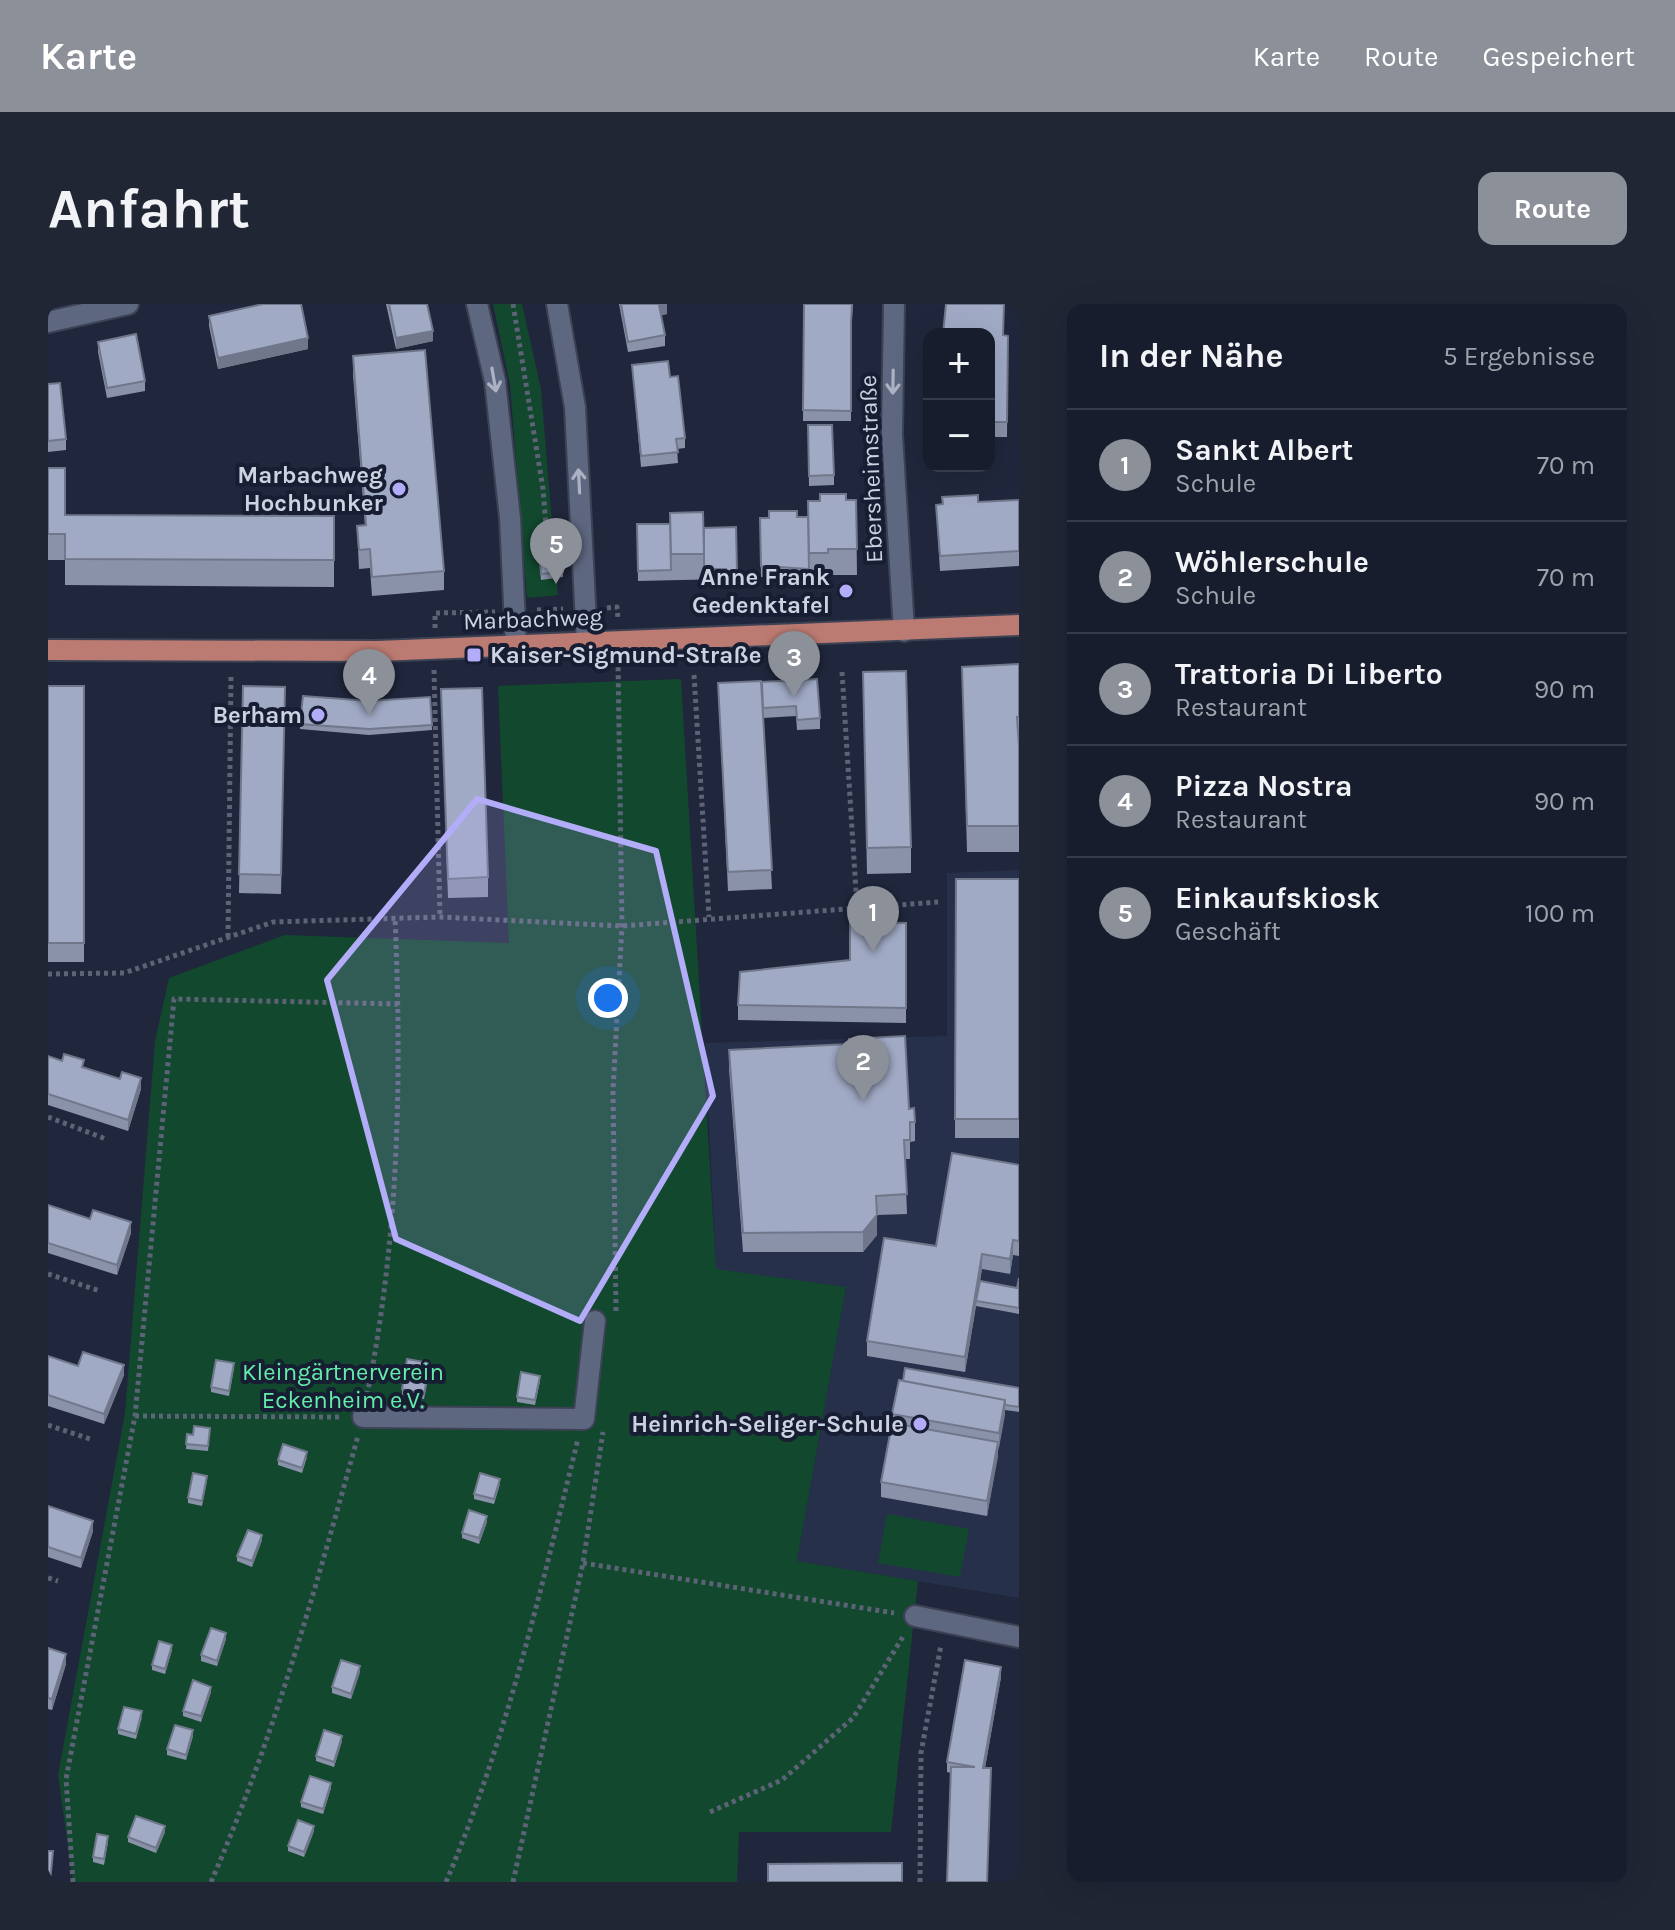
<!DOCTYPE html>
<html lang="de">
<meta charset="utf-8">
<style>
:root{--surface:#181d2d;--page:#212635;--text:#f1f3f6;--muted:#9fa2aa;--line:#363b49;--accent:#8c9099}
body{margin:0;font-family:Karla,sans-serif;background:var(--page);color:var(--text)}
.controls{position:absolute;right:24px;top:24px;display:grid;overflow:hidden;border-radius:16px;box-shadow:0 8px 32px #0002}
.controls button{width:72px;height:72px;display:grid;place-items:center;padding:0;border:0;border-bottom:2px solid var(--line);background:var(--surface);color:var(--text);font:40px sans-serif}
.you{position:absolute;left:560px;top:694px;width:28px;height:28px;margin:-20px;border:6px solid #fff;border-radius:50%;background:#1a73e8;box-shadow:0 0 0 12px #1a73e833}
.badge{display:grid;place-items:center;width:52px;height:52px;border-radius:50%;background:var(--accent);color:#fff;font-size:26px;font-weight:700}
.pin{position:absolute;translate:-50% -66px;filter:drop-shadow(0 2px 4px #0008)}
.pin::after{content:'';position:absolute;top:42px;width:28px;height:24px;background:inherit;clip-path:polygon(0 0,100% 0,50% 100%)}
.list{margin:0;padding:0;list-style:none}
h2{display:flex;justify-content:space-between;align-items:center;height:104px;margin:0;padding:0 32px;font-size:34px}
h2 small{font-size:26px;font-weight:400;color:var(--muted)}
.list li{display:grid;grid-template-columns:52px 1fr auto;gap:24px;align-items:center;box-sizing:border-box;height:112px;padding:0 32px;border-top:2px solid var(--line)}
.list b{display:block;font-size:30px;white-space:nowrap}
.list p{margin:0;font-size:26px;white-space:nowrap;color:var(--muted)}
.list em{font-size:26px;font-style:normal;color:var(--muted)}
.map{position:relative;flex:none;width:971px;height:1578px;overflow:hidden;border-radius:16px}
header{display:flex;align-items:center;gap:48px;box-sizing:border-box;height:112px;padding:0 40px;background:var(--accent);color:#fff}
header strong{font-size:38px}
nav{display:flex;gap:44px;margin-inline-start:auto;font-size:28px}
.intro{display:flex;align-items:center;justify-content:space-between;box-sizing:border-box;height:192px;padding:0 48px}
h1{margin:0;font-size:56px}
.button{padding:20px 36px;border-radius:16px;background:var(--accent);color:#fff;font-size:28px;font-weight:700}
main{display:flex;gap:48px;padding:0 48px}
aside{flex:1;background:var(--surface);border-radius:16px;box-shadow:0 8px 32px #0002}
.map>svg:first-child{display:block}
.built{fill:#27304b}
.green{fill:#11482e}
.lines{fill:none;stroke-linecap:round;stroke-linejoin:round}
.minor-casing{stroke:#3c4254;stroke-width:24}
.major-casing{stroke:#3c4254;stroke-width:24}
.path{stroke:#5d6376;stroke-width:5;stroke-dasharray:4 4;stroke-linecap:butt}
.minor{stroke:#5e6780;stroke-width:20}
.major{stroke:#bc7b72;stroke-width:20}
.wall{fill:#8a92a9}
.shaded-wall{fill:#70778a}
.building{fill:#a0aac5;stroke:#70778a;stroke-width:2}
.oneway{stroke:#abb2c3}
.marked{fill:#b3adf9;fill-opacity:0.2;stroke:#b3adf9;stroke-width:6;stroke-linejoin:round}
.poi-dot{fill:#b3adf9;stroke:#171d32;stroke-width:3}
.labels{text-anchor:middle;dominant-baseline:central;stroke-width:8;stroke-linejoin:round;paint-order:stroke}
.street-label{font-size:24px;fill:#ccd2e0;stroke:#171d32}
.poi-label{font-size:24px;font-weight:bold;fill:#ccd2e0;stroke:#171d32;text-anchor:end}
.park-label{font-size:24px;fill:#64edaa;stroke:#171d32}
</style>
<header>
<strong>Karte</strong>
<nav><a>Karte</a><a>Route</a><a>Gespeichert</a></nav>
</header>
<div class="intro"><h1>Anfahrt</h1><a class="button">Route</a></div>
<main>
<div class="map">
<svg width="971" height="1578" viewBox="0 0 971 1578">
<rect width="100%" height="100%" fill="#20273c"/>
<path class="built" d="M971,566V1294L749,1257L798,983L668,966L657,739L899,732V569Z"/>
<path class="green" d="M445,0H474L493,85L510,291L479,294L462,81Z
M633,375L668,965L798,983L749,1257L870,1277L843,1528H691L689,1578H25L10,1471L77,1109L107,737L121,674L237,631L461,639L450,382Z
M839,1210L921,1225L912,1273L830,1259Z"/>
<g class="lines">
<defs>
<path id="minor" d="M429,0L447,77L462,214L468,341
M509,0L527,103L539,338
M846,0L844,130L856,327
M0,18L80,0
M315,1113L536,1115L547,1017
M867,1312L971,1333"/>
<path id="major" d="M0,346L330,347L971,321"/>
</defs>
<use href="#minor" class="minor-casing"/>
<use href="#major" class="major-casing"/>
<path class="path" d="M465,0L495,185L499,235H512
M559,304L569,303L570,315
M489,306L515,305
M387,324V309L447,308
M386,366L392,613
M794,368L809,603
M646,371L661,613
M180,633L183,372
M0,670L76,669L225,618L392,613L574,622L890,598
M0,813L58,835
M0,970L52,987
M568,1007L565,786L574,622L570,357
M319,1091C351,933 354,775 347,614
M87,1112L294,1113
M0,1121L42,1135
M535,1259L846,1309
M0,1274L10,1277
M662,1508L734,1476L805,1414L856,1331
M25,1578L18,1475L87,1112L126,695L351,700
M163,1578C226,1434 268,1283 310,1132
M398,1578C459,1435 493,1285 530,1135
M465,1578L535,1259L555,1128
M872,1578L873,1449L893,1341"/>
<use href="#minor" class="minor"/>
<use href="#major" class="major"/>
</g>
<path class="wall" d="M338,0H379L385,37L348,45Z
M571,0H619V10L613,11L617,31V42L580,48Z
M756,0H805L803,28V117H755Z
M161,12L260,45L170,65L161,22Z
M897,17L960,32L959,133H941V30Z
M50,38L97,77V87L59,94L50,48Z
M305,52L396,267V286L324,292L322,264L311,265L309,222L317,221L305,71Z
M584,61L622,73L637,134V144L629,145L630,159L593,163Z
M0,80L18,135V146L0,148Z
M760,121L786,171V181L761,182Z
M0,164L17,211L286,212V283L17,281V256H0Z
M798,196H808L809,271H780V275L713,273L712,214L760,213Z
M971,196V262L892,267L888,201Z
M589,220L656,224L688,223L689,278H678V275L590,277Z
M491,254L515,268V273L493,276Z
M971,360V548H919L914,363Z
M815,368L863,543V569L819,570Z
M714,378L772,414V425L749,426L748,412L715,414L724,585L680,587L670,379Z
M0,382H36V658H0Z
M195,382L237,383L233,590L191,589Z
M393,385L440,573V593L400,594Z
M382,393L384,426L321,431L252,425V420L321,397Z
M908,575H971V834H907Z
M858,619V719L690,716V701L802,656Z
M681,746L861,805L867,818V837L862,838V855H857L859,910L829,911V931L815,948H695L681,765Z
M0,752L36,763L93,785L80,827L0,801Z
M971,861V952L965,951L962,970L934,965L932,977L969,984L971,974V1010L928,1002L917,1068L819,1052V1037L888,942Z
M0,901L83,929L69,971L0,949Z
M0,1052L30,1062L76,1071L56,1120L0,1102Z
M186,1064L181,1092L163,1088V1083Z
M382,1064L376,1095L354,1091V1085Z
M492,1077L487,1101L469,1098V1093Z
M971,1084V1108L957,1106L939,1212L833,1193V1178L844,1119V1110Z
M162,1124L160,1147L138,1145L139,1130L145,1131Z
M259,1153L254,1169L230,1161V1156Z
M159,1177L154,1202L140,1199V1194Z
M452,1180L446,1200L426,1195V1190Z
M0,1202L45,1227L33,1264L0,1253Z
M439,1218L431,1240L414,1234V1229Z
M214,1236L204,1263L189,1257V1252Z
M178,1335L169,1362L153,1357V1351Z
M0,1344L18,1360L4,1406L0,1405Z
M124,1346L117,1370L104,1366V1361Z
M312,1368L303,1395L284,1389V1383Z
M953,1373L937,1464L903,1469L899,1468V1458Z
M163,1388L153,1418L135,1412V1407Z
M94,1413L88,1435L70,1430V1425Z
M145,1432L138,1456L119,1451V1445Z
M294,1437L286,1463L268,1457V1452Z
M283,1484L275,1510L253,1503V1498Z
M266,1527L256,1553L240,1547V1542Z
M117,1528L108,1549L80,1538V1533Z
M60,1538L56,1561L45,1558V1553Z"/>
<path class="shaded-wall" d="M619,0V10L611,12V1Z
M385,27V37L348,45V34Z
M260,34V45L170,65V54Z
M93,774V785L80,827V816Z
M829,911V931L815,948V928Z
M83,918V929L69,971V961Z
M965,936V951L962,970V955Z
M934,950V965L917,1068V1053Z
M76,1061V1071L56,1120V1110Z
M957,1096V1111L951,1144V1129Z
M950,1138V1153L939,1212V1197Z
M439,1212V1218L431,1240V1234Z
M45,1217V1227L33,1264V1254Z
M214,1231V1236L204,1263V1257Z
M178,1329V1335L169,1362V1357Z
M124,1341V1346L117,1370V1365Z
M18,1350V1360L4,1406V1395Z
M312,1362V1368L303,1395V1390Z
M953,1363V1373L935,1475V1464Z
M163,1383V1388L153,1418V1412Z
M145,1426V1432L138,1456V1451Z
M294,1432V1437L286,1463V1458Z
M283,1479V1484L275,1510V1505Z
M117,1522V1528L108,1549V1544Z
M266,1522V1527L256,1553V1548Z"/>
<path class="building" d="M215,0H253L260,34L170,54L161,12Z
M341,0H379L385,27L348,34Z
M573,0H618L611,1L617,31L580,38Z
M756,0H804L803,18V107L755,106Z
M898,0H956L955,31L960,32L959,118H941V30H895Z
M88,30L97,77L59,84L50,38Z
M377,46L396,267L324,273L322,245L311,246L309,222L318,221L305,52Z
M620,57L622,73L630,72L637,134L628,135L630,148L593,152L584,61Z
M12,79L18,135L0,137V80Z
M760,121H784L786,171L761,172Z
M0,164H17V211L286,212V256L17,255V230H0Z
M772,190H798V196H808L809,245H780V249H761L760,197H772Z
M930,191V198L971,196V247L892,252L888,201L895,200L894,193Z
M721,207H749V213H760L761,265L713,262L712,214H721Z
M655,208L656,250H623L622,209Z
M589,220H622L623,266L590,267Z
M688,223L689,268H678V265H656V224Z
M513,247L515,268L493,270L491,249Z
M971,360V413H969L971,443V522H919L914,363Z
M858,367L863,543L819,544L815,368Z
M769,375L772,414L749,416L748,402L715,404L714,378Z
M713,377L724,566L680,568L670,379Z
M0,382H36V639H0Z
M195,382L237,383L233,571L191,570Z
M434,384L440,573L400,575L393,385Z
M255,392L321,397L382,393L384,421L321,425L252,420Z
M908,575H971V815H907Z
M802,618L858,619V704L690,701L692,668L802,656Z
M857,732L861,805L866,804L867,818H862V836H856L859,890L828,892L829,911L815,928L695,929L681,746L801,740V735Z
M16,750L36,756L34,763L72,775L74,768L93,774L80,816L0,790V752L14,757Z
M904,849L971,861V937L965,936L962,955L934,950L917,1053L819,1037L836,934L888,942Z
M0,901L42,915L45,906L83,918L69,961L0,939Z
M971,974V1004L928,997L932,977L969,984Z
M35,1048L76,1061L56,1110L0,1091V1052L30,1062Z
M359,1055L382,1059L376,1090L354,1085Z
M168,1056L186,1059L181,1087L163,1083Z
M857,1064L971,1084V1103L957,1101V1096L855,1077Z
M473,1068L492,1072L487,1096L469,1093Z
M851,1076L957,1096L951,1129L844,1110Z
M844,1119L950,1138L939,1197L833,1178Z
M146,1122L162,1124L160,1142L138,1140L139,1130L145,1131Z
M235,1140L259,1148L254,1164L230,1156Z
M145,1169L159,1172L154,1197L140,1194Z
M432,1169L452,1175L446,1195L426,1190Z
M0,1202L45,1217L33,1254L0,1243Z
M421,1206L439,1212L431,1234L414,1229Z
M200,1226L214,1231L204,1257L189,1252Z
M163,1324L178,1329L169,1357L153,1351Z
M111,1337L124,1341L117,1365L104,1361Z
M0,1344L18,1350L4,1395L0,1394Z
M293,1356L312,1362L303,1390L284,1383Z
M917,1356L953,1363L935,1464H943L939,1578H899L903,1463H927L899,1458Z
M145,1376L163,1383L153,1412L135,1407Z
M76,1403L94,1407L88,1430L70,1425Z
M127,1421L145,1426L138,1451L119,1445Z
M276,1426L294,1432L286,1458L268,1452Z
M262,1472L283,1479L275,1505L253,1498Z
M88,1512L117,1522L108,1544L80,1533Z
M250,1516L266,1522L256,1548L240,1542Z
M49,1530L60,1532L56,1555L45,1553Z
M0,1547H5L2,1578H0Z
M854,1559V1578H720V1560Z"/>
<defs><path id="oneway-shaft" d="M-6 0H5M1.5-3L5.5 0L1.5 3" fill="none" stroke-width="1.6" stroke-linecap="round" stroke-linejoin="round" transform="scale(2)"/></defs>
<g class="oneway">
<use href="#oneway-shaft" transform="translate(446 76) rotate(80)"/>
<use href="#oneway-shaft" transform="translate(845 78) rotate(91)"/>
<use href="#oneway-shaft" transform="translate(531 177) rotate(-93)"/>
</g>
<path class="marked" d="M429,495L608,547L665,792L532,1017L348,935L279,676Z"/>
<g class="poi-dot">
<circle cx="351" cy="185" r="8"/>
<circle cx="798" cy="287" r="8"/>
<rect x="418" y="343" width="16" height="16" rx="4"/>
<circle cx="270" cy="411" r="8"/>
<circle cx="872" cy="1120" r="8"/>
</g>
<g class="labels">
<g class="street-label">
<text transform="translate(823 165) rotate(-92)">Ebersheimstraße</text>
<text transform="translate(485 315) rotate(-2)">Marbachweg</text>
</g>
<g class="poi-label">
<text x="335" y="171">Marbachweg<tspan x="335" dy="28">Hochbunker</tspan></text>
<text x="782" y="273">Anne Frank<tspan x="782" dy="28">Gedenktafel</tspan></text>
<text x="442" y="351" text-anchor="start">Kaiser-Sigmund-Straße</text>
<text x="254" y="411">Berham</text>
<text x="856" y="1120">Heinrich-Seliger-Schule</text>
</g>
<g class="park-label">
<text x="295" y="1068">Kleingärtnerverein<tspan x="295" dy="28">Eckenheim e.V.</tspan></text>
</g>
</g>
</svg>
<div class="controls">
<button>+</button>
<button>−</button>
</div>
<div class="you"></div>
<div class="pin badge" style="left:825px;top:648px">1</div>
<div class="pin badge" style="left:815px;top:797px">2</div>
<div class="pin badge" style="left:746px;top:393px">3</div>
<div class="pin badge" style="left:321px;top:411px">4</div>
<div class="pin badge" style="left:508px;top:280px">5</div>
</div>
<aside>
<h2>In der Nähe<small>5 Ergebnisse</small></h2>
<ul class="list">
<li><span class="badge">1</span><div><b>Sankt Albert</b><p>Schule</p></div><em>70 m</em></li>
<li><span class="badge">2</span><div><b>Wöhlerschule</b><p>Schule</p></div><em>70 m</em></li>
<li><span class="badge">3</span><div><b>Trattoria Di Liberto</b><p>Restaurant</p></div><em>90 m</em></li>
<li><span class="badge">4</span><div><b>Pizza Nostra</b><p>Restaurant</p></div><em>90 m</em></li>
<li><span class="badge">5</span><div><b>Einkaufskiosk</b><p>Geschäft</p></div><em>100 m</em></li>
</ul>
</aside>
</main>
